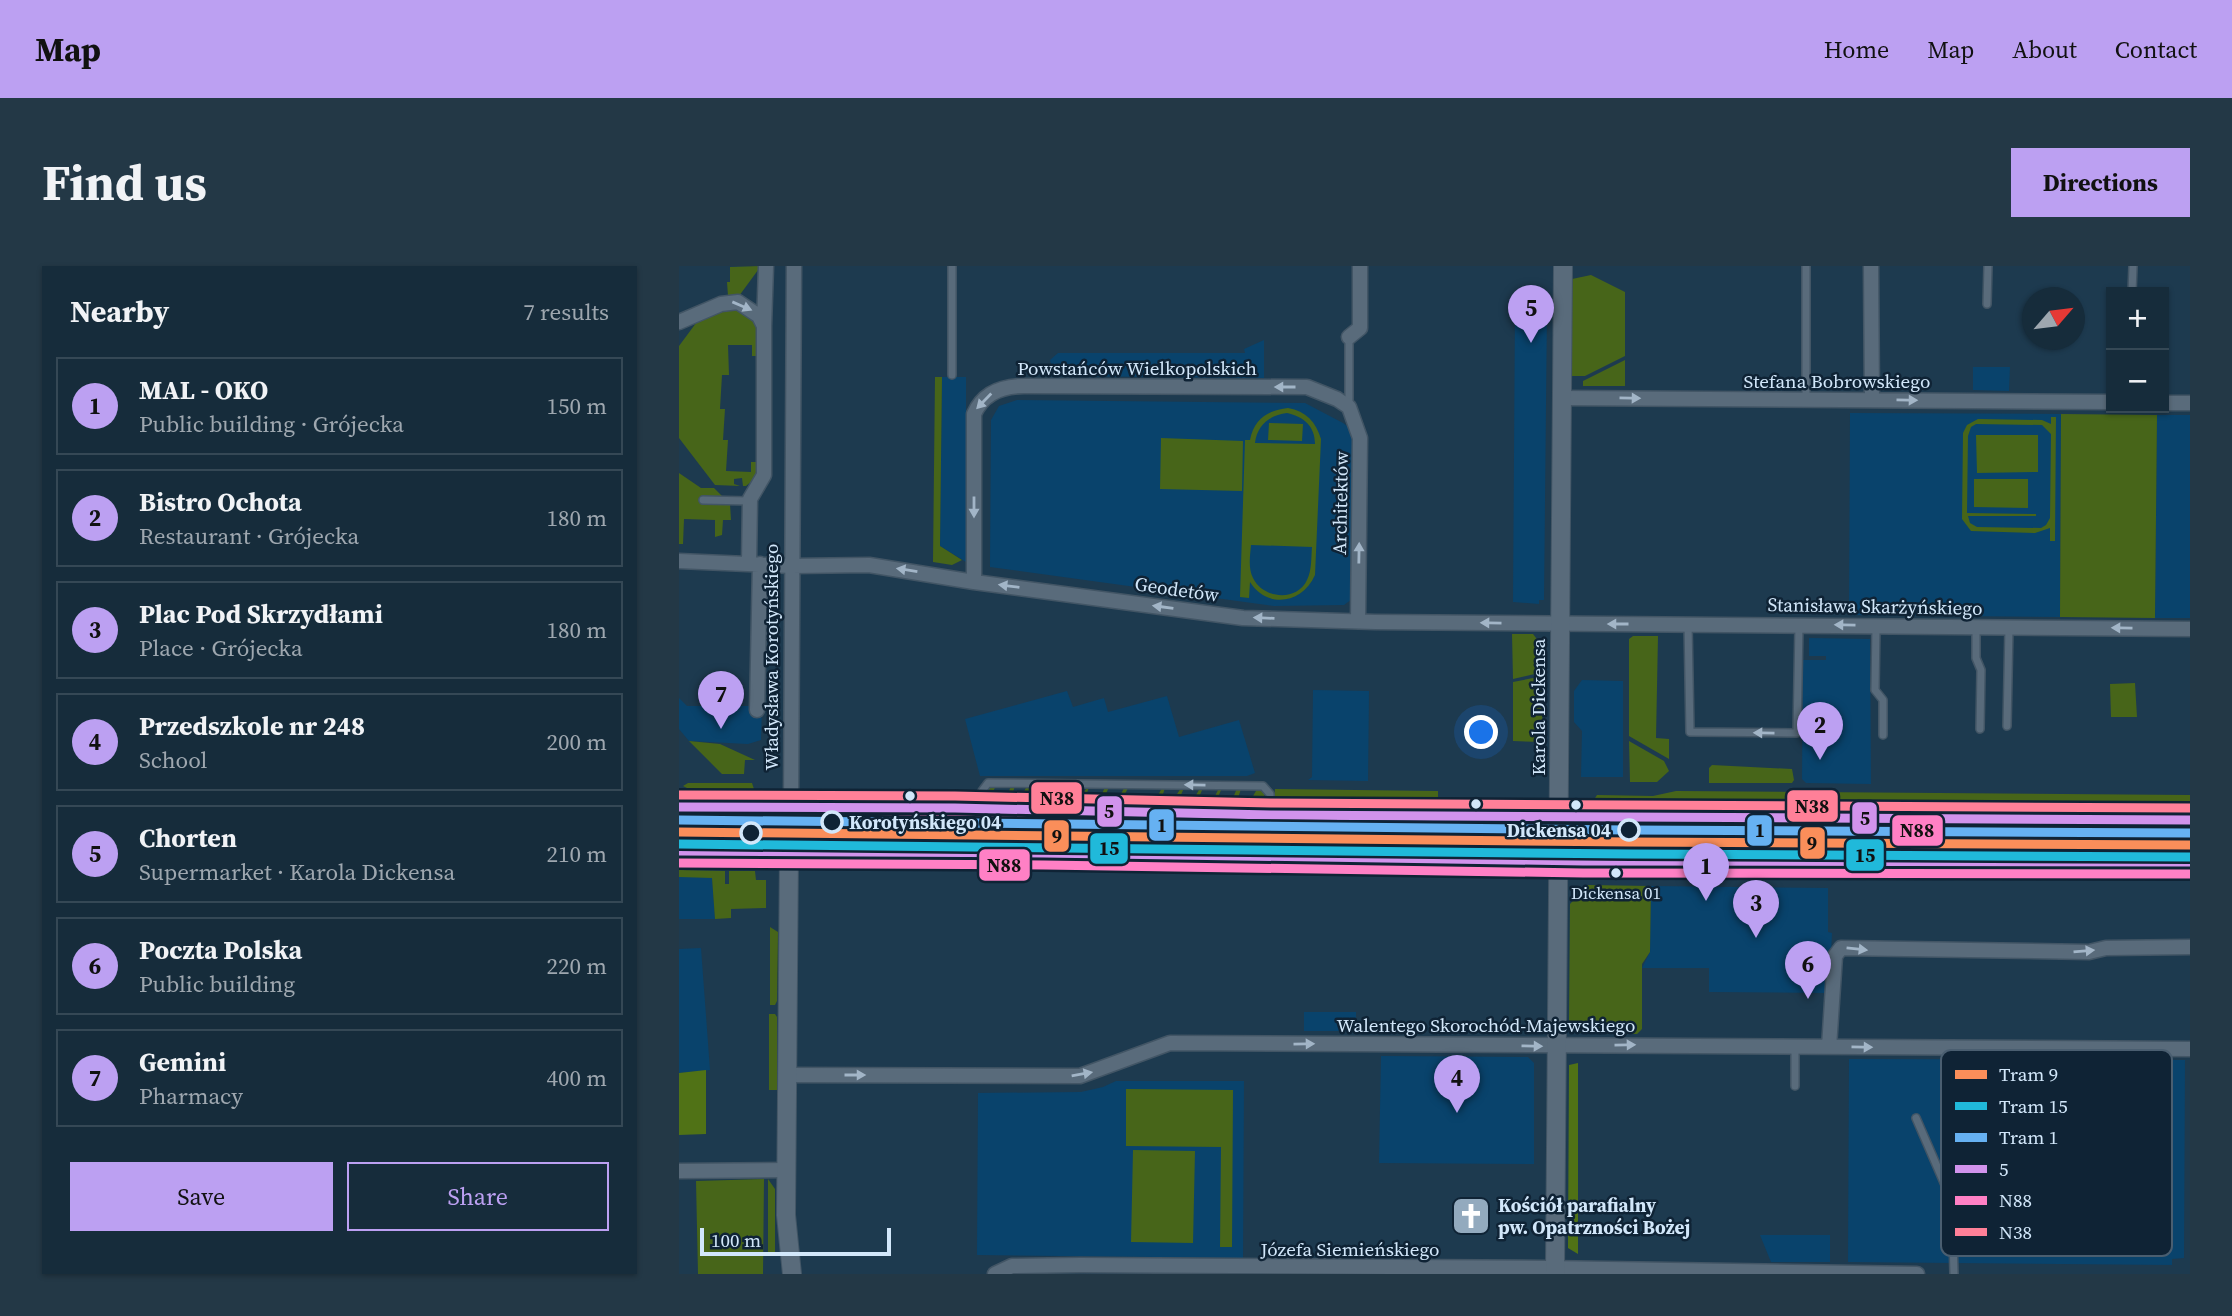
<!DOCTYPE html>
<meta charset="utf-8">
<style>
:root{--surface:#162c3b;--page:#233846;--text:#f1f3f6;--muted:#9ea7af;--line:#354855;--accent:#bca0f2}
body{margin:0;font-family:"Source Serif 4",serif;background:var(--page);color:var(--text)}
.controls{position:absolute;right:21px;top:21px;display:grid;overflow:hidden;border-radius:0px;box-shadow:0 2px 5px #0004}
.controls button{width:63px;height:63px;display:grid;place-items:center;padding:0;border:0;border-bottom:2px solid var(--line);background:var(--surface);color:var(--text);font:35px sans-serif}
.compass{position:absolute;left:1343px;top:21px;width:63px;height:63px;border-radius:50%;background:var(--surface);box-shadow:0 2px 5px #0004;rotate:62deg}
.scale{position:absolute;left:21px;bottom:18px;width:191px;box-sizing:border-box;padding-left:7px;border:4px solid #d2e7fa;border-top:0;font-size:19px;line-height:24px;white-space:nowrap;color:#d2e7fa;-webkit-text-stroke:5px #0f2335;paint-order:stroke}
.you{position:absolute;left:803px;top:467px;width:24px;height:24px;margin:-18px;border:5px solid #fff;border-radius:50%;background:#1a73e8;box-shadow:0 0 0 10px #1a73e833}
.badge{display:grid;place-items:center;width:46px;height:46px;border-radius:50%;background:var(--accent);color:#111;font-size:23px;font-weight:700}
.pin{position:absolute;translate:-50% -58px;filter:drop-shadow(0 2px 4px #0008)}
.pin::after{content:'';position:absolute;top:37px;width:24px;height:21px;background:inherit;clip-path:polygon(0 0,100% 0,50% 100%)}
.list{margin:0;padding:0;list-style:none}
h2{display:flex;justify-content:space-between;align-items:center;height:91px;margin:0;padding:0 28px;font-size:30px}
h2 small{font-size:23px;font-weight:400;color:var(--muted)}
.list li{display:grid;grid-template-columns:46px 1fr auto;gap:21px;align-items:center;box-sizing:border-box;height:98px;margin:0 14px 14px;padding:0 14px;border:2px solid var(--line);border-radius:0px}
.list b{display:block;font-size:26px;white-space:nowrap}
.list p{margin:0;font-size:23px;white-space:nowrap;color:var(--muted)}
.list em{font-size:23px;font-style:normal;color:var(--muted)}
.actions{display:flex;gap:14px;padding:21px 28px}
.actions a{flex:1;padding:16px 0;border:2px solid var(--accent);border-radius:0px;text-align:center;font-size:24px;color:var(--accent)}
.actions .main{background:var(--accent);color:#111}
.map{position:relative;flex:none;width:1511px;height:1008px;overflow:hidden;border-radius:0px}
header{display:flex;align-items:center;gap:42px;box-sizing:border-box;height:98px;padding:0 35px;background:var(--accent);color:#111}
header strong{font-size:33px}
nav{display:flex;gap:38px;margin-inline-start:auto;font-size:24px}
.intro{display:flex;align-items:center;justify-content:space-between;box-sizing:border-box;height:168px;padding:0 42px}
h1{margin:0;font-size:49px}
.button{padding:18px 32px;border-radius:0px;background:var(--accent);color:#111;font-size:24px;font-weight:700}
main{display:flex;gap:42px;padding:0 42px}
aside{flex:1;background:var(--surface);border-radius:0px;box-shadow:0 2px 5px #0004}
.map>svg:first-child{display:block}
.built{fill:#09436c}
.green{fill:#476519;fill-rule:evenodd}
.forest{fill:#507216}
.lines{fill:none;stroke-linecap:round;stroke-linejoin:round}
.service-casing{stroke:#425565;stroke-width:10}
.minor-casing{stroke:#425565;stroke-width:17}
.tertiary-casing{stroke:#425565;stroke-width:20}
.secondary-casing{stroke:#425565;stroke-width:24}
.service{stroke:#596b7b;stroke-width:7}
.minor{stroke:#596b7b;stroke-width:14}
.tertiary{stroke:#596b7b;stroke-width:18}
.secondary{stroke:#657281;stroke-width:21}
.bus-1-casing{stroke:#0f2335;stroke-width:14}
.bus-2-casing{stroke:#0f2335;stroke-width:14}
.bus-3-casing{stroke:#0f2335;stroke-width:14}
.bus-1{stroke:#d193ec;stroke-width:9}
.bus-2{stroke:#ff80c5;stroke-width:9}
.bus-3{stroke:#ff8098;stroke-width:9}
.tram-1-casing{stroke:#0f2335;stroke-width:14}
.tram-2-casing{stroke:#0f2335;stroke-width:14}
.tram-3-casing{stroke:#0f2335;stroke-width:14}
.tram-1{stroke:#fa8e5a;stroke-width:9}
.tram-2{stroke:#20b9da;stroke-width:9}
.tram-3{stroke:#66b1f2;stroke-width:9}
.oneway{fill:#a2b5c7}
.bus-dot{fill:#d2e7fa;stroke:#0f2335;stroke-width:2.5}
.stop-dot{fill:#0f2335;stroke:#d2e7fa;stroke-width:3.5}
.labels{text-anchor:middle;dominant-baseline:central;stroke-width:5;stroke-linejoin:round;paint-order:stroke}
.bus-label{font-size:17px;fill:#d2e7fa;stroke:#0f2335}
.street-label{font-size:19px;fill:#d2e7fa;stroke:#0f2335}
.stop-label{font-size:19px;font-weight:bold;fill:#d2e7fa;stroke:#0f2335;text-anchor:start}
.poi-label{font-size:19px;font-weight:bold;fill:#d2e7fa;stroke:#0f2335;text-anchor:start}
.key{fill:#0f2335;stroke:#4a5e70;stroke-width:2}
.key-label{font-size:19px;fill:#d2e7fa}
.line-badge{stroke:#0f2335;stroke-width:2.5}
.pale-badge-label{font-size:19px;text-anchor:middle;font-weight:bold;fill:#111}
</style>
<header>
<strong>Map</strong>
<nav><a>Home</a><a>Map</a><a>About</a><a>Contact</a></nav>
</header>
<div class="intro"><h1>Find us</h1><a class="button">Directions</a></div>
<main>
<aside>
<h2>Nearby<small>7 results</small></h2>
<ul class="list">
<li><span class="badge">1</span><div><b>MAL - OKO</b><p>Public building · Grójecka</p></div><em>150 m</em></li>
<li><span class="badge">2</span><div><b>Bistro Ochota</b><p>Restaurant · Grójecka</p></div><em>180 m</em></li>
<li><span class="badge">3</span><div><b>Plac Pod Skrzydłami</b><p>Place · Grójecka</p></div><em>180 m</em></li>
<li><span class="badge">4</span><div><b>Przedszkole nr 248</b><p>School</p></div><em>200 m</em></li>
<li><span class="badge">5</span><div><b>Chorten</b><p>Supermarket · Karola Dickensa</p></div><em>210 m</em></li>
<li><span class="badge">6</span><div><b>Poczta Polska</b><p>Public building</p></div><em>220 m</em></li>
<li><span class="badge">7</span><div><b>Gemini</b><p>Pharmacy</p></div><em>400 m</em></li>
</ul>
<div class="actions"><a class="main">Save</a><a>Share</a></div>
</aside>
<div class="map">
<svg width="1511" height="1008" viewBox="0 0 1511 1008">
<rect width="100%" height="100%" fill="#1d3a4f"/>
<path class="built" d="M836,41H868L865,334H860V338L834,336Z
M585,74V112L377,110L378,103H373L371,94L379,87H566L565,83Z
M1294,101H1331L1330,125L1294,124Z
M263,111H287V296L261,280Z
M338,134L626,137L664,157L671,162L674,172L673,333L665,339L595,340L311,301L312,154L320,140Z
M1171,147L1382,148L1381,351L1170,349Z
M1478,149H1511V352H1476Z
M1130,372L1191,373L1192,518L1127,517L1123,513L1124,394H1147V390H1130Z
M903,414L944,415V511H902L903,465L895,456V425Z
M634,424L690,425L689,515L629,514L633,511Z
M388,425L394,441L425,432L429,446L488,430L500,471L560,454L576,507L568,510H301L286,453Z
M0,432L8,440H83L82,474L69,478L10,475L0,463Z
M0,555L78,556L79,569L0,568Z
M146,557L846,565V576L146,570Z
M910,565L1511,568V581L910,578Z
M0,611H33L36,653H0Z
M972,620L1149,622V666L1153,667L1150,727L1030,726V702H963L971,686Z
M22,682L31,804L0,807V683Z
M625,746H677V765H625Z
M702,790L849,791L855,797V898L700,897Z
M1170,793L1506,794L1505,992L1493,993V999L1169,996Z
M437,815H565L564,992L298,989L299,827L402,826L424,821Z
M1081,969H1151V996H1092Z"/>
<path class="green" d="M82,0L60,30H49L48,16H51V1Z
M912,9L946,26V90L906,110H892L893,13Z
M54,40L79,55L81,90H73V79H49L50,109H43L41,143H46L44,174H49L47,205L72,206V196H81L80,209L67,220H64L63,212L55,213V218L61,220L36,219L0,172V80L20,53Z
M946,94V120H904V115Z
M256,111H263L261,280L283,294L273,299L254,296Z
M609,142C627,145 637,156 642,173L636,309C623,338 588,343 571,316L570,332L561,331L566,174H571C575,153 589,144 609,142ZM608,147C625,151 636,160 636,178L576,177C578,159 591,149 608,147ZM572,279L633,281C632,291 633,304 628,314C618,336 584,333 574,312C569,302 571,290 572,279Z
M1382,148L1478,149L1476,352L1381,351Z
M1372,151H1377L1376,275H1371V262L1356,267L1292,265L1283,253L1284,167L1288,159L1299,153L1363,154L1372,158ZM1297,158L1363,159L1372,168L1371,252L1367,259L1362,262L1298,261L1291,257L1289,250H1357V248L1288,247L1289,170L1292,161Z
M590,157L624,158L623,175L589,174Z
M1297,169H1359V206L1298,207Z
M482,172L564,175L563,225L481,223Z
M0,207L22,222H35L51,238L52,254H44L43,269L36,271V254L5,253L4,278H0Z
M1295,213H1349V242L1295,241Z
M833,368H854L864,381V406L834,413Z
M954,370H979L977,472L990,473V493L950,470V373Z
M864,410L863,476L834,475V416Z
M1456,417L1458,451H1432L1431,418Z
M10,475L41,478L76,494H66L65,508H43Z
M950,475L985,495L990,505L978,516H951Z
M1033,499L1113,503L1115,514L1113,517H1030V502Z
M9,517H73L76,526L14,525L4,520Z
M313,520H317L312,529L328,530L332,520H336L333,529H343L348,520H352L349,529L363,530L368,521H374L369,530H375L380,521H392L388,530H403L408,521H410L407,530H422L426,521H430L426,530H441L445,522H449L445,530L478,531L483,522H486L483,531H496L502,522H505L501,531H516L521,522H524L520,531L535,532L540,522H543L539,531L554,532L558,522L562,523L559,532H573L578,523L585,525L586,535L583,537L309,535L307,526Z
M596,523L759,525V534L734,539L598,537L595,534Z
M997,525L1511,529V544L1078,541L1037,536L914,535L918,529L974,530Z
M275,553L846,560V564L275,558Z
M1025,559L1511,564V568L1025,566Z
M145,570L725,575L731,581L224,573L145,575Z
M911,578L1455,580V586L911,583Z
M1016,603H1511V611L1135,607L996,609V607Z
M0,604L46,605V618H50V605H76L77,614H87V642L52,643V652L36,653L33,612L0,611Z
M909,619L972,620L971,686L963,698V763L958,768L900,767L890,754L891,638Z
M91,661L99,666L98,735L96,739H91Z
M90,748H96L98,751V824H90Z
M447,823L554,824L553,981H541L542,881L447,880Z
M1367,851H1371L1364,991H1357Z
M454,884L516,885L514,977L452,976Z
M85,913L84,1008H19L17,915Z
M89,913L96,923V987H89Z"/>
<path class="forest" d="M899,797V988L889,982L890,799Z
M27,804V868L0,869V807Z"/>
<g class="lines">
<defs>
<path id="service" d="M273,0V109
M1127,0V134
M1453,26L1454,0
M1308,38L1309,0
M670,71V140
M24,234L71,235
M1009,358L1011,466L1118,467L1120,359
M1197,360L1196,424L1204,434V469
M1297,361V392L1302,404L1301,463
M1328,460L1330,361
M303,540V525L309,517L584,520L591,528V548
M1116,780V820
M1237,852L1273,935L1275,1008"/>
<path id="minor" d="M1192,0L1193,134
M0,56L42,38L59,36L80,50L85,60V209L71,233L70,297
M85,60L87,0
M670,71L681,62V0
M883,132L1432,136
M1485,137H1511
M0,295L113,300L190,299L295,316L564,352L696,356L1511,363
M295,316V148C304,127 323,120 345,120L628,121L658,133L670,141L681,172L679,355
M78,444L81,298
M112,540L115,0
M1150,781L1156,690L1162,682L1410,686L1427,682L1511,681
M108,809L401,810L491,777L1511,783
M0,905L107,904
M316,1008L333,1000L401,999L867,1002L1238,1008"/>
<path id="tertiary" d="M112,540L110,585L107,949L113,1008
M876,1008L884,0"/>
<path id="secondary" d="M0,541L276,542L591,549L1511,554
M0,585L365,587L904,595L1511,596"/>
</defs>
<use href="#service" class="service-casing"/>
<use href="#minor" class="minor-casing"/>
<use href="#tertiary" class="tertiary-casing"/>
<use href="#secondary" class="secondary-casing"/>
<use href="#service" class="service"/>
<use href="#minor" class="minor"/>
<use href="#tertiary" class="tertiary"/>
<use href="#secondary" class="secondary"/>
<defs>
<path id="bus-1" d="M0,541L276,542L591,549L1511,554
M0,585L365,587L904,595L1511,596"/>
<path id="bus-2" d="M0,553L276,554L591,561L1511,566
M0,597L365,599L904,607L1511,608"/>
<path id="bus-3" d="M0,529L276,530L591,537L1511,542
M0,573L365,575L904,583L1511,584"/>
</defs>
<use href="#bus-1" class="bus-1-casing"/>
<use href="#bus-2" class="bus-2-casing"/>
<use href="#bus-3" class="bus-3-casing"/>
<use href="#bus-1" class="bus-1"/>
<use href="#bus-2" class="bus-2"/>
<use href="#bus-3" class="bus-3"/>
<defs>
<path id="tram-1" d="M0,566L951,576L1511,579"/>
<path id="tram-2" d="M0,578L951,588L1511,591"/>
<path id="tram-3" d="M0,554L951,564L1511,567"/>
</defs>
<use href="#tram-1" class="tram-1-casing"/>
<use href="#tram-2" class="tram-2-casing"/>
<use href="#tram-3" class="tram-3-casing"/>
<use href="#tram-1" class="tram-1"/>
<use href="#tram-2" class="tram-2"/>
<use href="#tram-3" class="tram-3"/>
</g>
<defs><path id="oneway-solid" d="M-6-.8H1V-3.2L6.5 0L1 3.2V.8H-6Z" transform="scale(1.75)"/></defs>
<g class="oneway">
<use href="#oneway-solid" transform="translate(63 40) rotate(23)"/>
<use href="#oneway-solid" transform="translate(606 121) rotate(-180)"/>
<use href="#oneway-solid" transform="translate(951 132) rotate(1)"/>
<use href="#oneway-solid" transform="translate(1228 134) rotate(1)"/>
<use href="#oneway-solid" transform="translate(305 135) rotate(134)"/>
<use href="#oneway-solid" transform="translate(295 241) rotate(90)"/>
<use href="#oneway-solid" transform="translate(680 287) rotate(-89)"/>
<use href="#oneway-solid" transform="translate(228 304) rotate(-171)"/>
<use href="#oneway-solid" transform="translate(330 320) rotate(-173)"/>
<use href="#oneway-solid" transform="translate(484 341) rotate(-172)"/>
<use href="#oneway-solid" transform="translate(585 352) rotate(-178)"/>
<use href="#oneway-solid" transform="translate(812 357) rotate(-179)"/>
<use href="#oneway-solid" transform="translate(939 358) rotate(-180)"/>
<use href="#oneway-solid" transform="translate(1166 359) rotate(-179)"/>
<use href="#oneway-solid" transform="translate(1443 362) rotate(-179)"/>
<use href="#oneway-solid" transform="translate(1085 467) rotate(-179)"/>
<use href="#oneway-solid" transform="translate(516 519) rotate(-179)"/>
<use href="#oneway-solid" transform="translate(1178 683) rotate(6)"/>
<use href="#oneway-solid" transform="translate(1405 685) rotate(-5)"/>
<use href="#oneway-solid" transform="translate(625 778) rotate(-1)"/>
<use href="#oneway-solid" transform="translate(946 779) rotate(-1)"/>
<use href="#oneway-solid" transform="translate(853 780) rotate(1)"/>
<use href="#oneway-solid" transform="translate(1183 781) rotate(1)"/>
<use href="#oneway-solid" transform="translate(403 808) rotate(-10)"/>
<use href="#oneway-solid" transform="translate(176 809)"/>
</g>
<defs>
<symbol id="church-square" viewBox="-11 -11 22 22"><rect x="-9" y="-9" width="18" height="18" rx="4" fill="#93aabe" stroke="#0f2335"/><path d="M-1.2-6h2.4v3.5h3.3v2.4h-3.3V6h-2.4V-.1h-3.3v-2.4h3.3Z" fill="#fff"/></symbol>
</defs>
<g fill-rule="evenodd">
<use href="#church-square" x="770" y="928" width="44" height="44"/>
</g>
<g class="bus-dot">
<circle cx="231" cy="530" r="6"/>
<circle cx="797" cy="538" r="6"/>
<circle cx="897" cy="539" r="6"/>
<circle cx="937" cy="607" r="6"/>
</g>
<g class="stop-dot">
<circle cx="153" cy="556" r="10"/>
<circle cx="950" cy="564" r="10"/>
<circle cx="72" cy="567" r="10"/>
</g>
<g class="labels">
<g class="bus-label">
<text x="937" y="627">Dickensa 01</text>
</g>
<g class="street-label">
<text x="458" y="102">Powstańców Wielkopolskich</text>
<text x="1158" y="115">Stefana Bobrowskiego</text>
<text transform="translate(661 237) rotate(-89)">Architektów</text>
<text transform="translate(498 323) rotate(8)">Geodetów</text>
<text transform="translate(1196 340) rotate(1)">Stanisława Skarżyńskiego</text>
<text transform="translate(92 391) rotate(-90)">Władysława Korotyńskiego</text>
<text transform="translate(859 441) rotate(-90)">Karola Dickensa</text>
<text x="807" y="759">Walentego Skorochód-Majewskiego</text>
<text x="671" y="983">Józefa Siemieńskiego</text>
</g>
<g class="stop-label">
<text x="170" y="556">Korotyńskiego 04</text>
<text x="932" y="564" text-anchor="end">Dickensa 04</text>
</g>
<g class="poi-label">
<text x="819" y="939">Kościół parafialny<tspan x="819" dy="22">pw. Opatrzności Bożej</tspan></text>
</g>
</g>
<rect x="1262" y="784" width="231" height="206" rx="10" class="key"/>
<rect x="1276" y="804" width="32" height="9" fill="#fa8e5a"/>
<rect x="1276" y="836" width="32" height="8" fill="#20b9da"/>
<rect x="1276" y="867" width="32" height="9" fill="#66b1f2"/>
<rect x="1276" y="899" width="32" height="8" fill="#d193ec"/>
<rect x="1276" y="930" width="32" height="9" fill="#ff80c5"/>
<rect x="1276" y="962" width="32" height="8" fill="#ff8098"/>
<g class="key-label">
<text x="1320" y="815">Tram 9</text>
<text x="1320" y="847">Tram 15</text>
<text x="1320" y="878">Tram 1</text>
<text x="1320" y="910">5</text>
<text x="1320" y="941">N88</text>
<text x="1320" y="973">N38</text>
</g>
<g class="line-badge">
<rect x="351" y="515" width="53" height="34" rx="7" fill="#ff8098"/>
<rect x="1107" y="523" width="53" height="34" rx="7" fill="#ff8098"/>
<rect x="417" y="529" width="27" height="33" rx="7" fill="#d193ec"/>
<rect x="1172" y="535" width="27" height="34" rx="7" fill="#d193ec"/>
<rect x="469" y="542" width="27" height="34" rx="7" fill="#66b1f2"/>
<rect x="1212" y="548" width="53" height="33" rx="7" fill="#ff80c5"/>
<rect x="1067" y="548" width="27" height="33" rx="7" fill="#66b1f2"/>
<rect x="364" y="553" width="27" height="34" rx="7" fill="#fa8e5a"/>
<rect x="1120" y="560" width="27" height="34" rx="7" fill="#fa8e5a"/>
<rect x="410" y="566" width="40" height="33" rx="7" fill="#20b9da"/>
<rect x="1166" y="572" width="40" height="34" rx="7" fill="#20b9da"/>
<rect x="299" y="582" width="53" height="34" rx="7" fill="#ff80c5"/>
</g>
<g class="pale-badge-label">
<text x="378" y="539">N38</text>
<text x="1133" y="547">N38</text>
<text x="430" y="552">5</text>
<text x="1186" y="559">5</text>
<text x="483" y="566">1</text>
<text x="1238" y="571">N88</text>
<text x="1081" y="571">1</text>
<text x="378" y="577">9</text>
<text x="1133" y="584">9</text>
<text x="430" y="589">15</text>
<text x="1186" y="596">15</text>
<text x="325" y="606">N88</text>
</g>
</svg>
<div class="controls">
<button>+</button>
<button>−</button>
</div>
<svg class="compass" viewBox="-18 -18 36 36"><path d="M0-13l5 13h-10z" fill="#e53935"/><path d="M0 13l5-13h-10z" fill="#9ea7af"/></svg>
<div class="scale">100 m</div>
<div class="you"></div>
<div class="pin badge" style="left:1027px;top:635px">1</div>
<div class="pin badge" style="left:1141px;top:494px">2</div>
<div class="pin badge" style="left:1077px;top:672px">3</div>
<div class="pin badge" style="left:778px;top:847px">4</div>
<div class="pin badge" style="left:852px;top:77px">5</div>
<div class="pin badge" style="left:1129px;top:733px">6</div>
<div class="pin badge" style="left:42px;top:463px">7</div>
</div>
</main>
